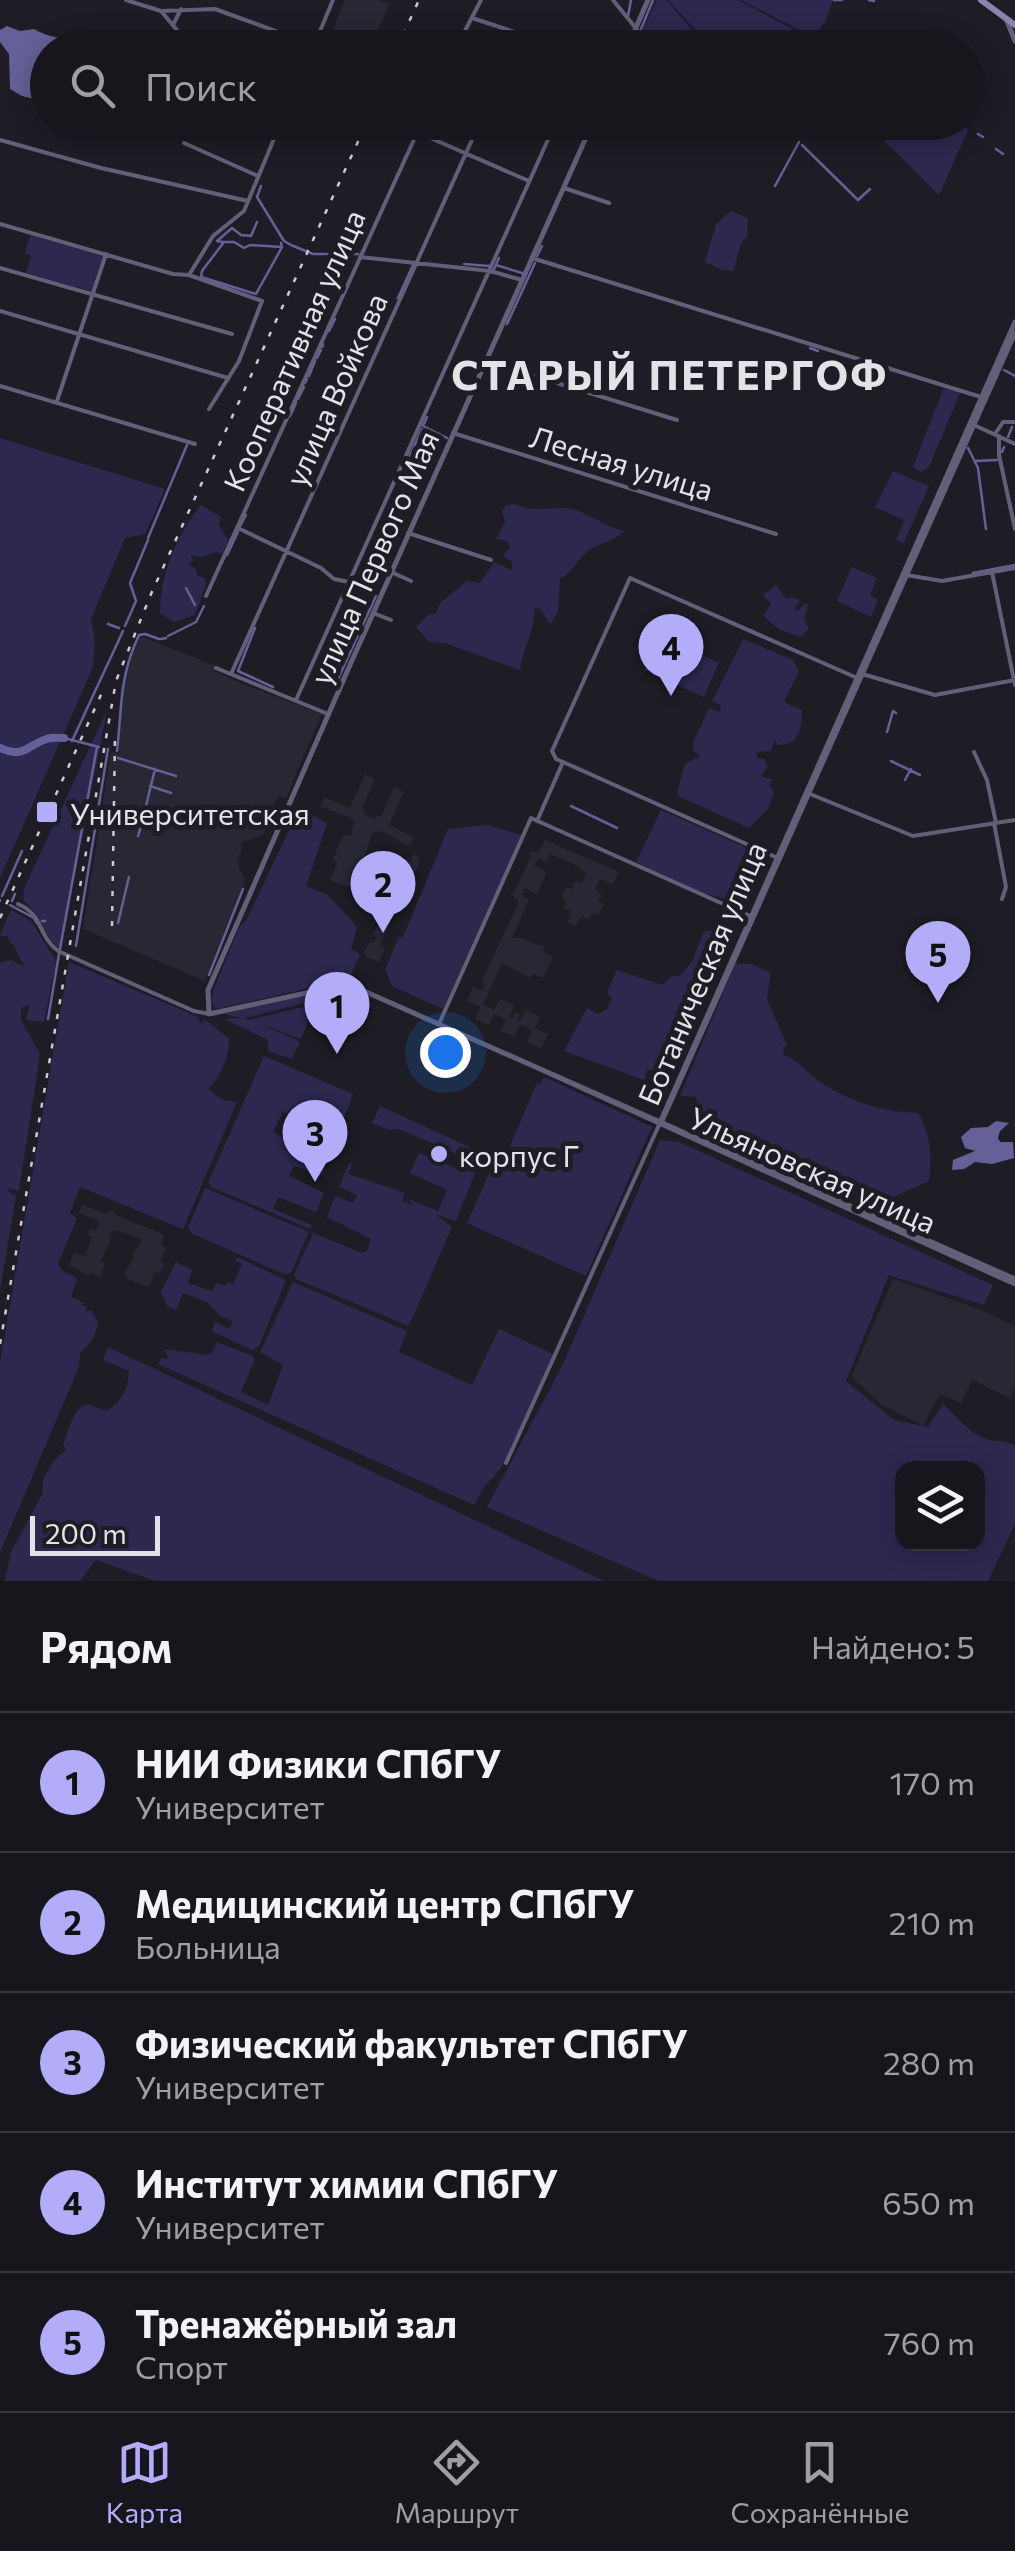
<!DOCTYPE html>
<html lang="ru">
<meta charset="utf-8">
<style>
:root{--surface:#16161c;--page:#232329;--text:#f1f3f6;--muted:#9e9fa3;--line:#35353b;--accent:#b3adf9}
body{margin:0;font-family:Commissioner,sans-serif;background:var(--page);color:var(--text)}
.controls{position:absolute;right:30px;bottom:30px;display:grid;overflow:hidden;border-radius:20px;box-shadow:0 5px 25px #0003}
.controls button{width:90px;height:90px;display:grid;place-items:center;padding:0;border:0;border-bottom:2px solid var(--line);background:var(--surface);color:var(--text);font:50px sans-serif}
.scale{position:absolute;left:30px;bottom:25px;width:130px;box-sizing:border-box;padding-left:10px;border:5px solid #e2e2e7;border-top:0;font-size:28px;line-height:35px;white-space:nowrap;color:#e2e2e7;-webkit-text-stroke:8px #1e1d25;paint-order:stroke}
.you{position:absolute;left:445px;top:1052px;width:35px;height:35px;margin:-25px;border:8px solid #fff;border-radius:50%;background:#1a73e8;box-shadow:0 0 0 15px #1a73e833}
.badge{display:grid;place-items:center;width:65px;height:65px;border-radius:50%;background:var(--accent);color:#111;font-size:32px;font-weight:700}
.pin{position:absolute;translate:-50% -82px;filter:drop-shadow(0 2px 5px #0008)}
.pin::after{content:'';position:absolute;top:52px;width:35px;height:30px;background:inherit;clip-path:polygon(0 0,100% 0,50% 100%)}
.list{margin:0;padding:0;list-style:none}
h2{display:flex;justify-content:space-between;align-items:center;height:130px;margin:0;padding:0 40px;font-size:42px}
h2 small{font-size:32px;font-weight:400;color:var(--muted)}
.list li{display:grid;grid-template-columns:65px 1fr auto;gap:30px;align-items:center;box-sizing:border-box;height:140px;padding:0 40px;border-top:2px solid var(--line)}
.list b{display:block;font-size:38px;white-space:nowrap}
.list p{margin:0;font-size:32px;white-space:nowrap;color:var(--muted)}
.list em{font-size:32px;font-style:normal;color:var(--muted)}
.icon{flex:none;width:55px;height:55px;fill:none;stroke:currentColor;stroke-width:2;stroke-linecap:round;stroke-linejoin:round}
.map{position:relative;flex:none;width:1015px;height:1581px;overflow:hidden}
.search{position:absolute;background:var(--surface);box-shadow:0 5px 25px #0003;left:30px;right:30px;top:30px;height:110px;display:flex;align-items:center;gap:25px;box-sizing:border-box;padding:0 35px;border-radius:55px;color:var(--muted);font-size:38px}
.sheet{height:830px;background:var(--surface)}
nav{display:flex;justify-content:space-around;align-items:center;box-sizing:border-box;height:140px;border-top:2px solid var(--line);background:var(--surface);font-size:28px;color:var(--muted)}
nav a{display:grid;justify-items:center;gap:5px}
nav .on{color:var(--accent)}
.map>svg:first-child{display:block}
.built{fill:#282734}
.green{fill:#2d284e;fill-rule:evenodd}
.water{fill:#656097}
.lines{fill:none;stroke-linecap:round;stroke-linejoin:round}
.stream{stroke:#656097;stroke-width:2.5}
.river{stroke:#656097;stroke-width:8}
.minor{stroke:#626079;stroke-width:4}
.tertiary{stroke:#626079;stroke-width:5}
.secondary{stroke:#8886ad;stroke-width:6}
.rail{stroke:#cbcbd0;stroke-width:2.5;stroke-dasharray:5 10;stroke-linecap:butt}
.poi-dot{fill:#b3adf9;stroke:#1e1d25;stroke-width:4}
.labels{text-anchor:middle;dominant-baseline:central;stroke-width:10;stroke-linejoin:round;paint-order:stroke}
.street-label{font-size:30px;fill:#e2e2e7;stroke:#1e1d25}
.poi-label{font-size:30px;fill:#e2e2e7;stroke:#1e1d25;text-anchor:start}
.district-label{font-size:40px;font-weight:bold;letter-spacing:2.5px;fill:#e2e2e7;stroke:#1e1d25}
</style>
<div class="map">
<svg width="1015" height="1581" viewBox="0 0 1015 1581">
<rect width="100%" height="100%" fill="#1e1d25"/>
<path class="built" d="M345,0H378L390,4L370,47H326Z
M140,636L216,666L214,670L228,678L322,714L286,798L278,796L263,834L240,844L242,848L237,861L245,880L205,981L83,929L111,752L119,753L120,691L126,666Z
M365,774L375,779L362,808L365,810L364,814L374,819L377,815L381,817L394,787L404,792L389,825L414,837L410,847L382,831L376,832L370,836L369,846L355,873L360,877L362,872L379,880L378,883L396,887L406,860L410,862L414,854L419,856L418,866L381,942L380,946L385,948L379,962L365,956L364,951L370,942L374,943L377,936L373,934L387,908L372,898L370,900L353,893L354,889L330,880L337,863L333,859L343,835H351L354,822L350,817L320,807L324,797L350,808Z
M545,840L619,872L613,884L600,879L595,890L602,894L598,901L604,904L599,915L592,913L589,920L582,916L575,926L568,923L571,911L563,909L567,901L561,898L566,887L572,889L574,882L582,883L586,873L574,864L550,854L546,862L538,858L534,866L547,872L537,894L525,888L521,895L529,900L512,938H522L540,946L544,947L543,952L553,957L543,978L533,974L530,978L502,963L483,1005L494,1010L500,999L514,1005L509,1017L512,1018L515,1012L520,1014L517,1020L520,1022L526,1010L540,1017L535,1028L548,1034L541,1048L527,1042L532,1030L520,1025L515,1037L501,1031L506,1019L494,1014L489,1025L475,1019L480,1007L467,1001L473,987L482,991L485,984L481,982L519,902L510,894L514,893L531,856L529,852H539Z
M82,1204L105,1214L112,1210L118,1216L164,1235L161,1245L166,1248L161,1261L165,1263L160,1273L155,1272L149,1287L126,1278L125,1272L134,1258L132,1256L142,1240L129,1234L112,1230L109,1237L112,1238L100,1261L105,1264L100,1277L91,1273L89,1276L69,1265L74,1252L85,1256L92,1237L88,1235L90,1228L96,1230L99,1222L79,1213Z
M893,1279L981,1310L1015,1326V1386L1010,1398L972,1380L961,1403L940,1394L923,1425L882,1405L851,1377Z"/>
<path class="green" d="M657,0H666L707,47H654L642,31Z
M668,0H738L822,45L821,48L711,47Z
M741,0H833L825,22L813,37Z
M866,123H961L968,130L939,195Z
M731,211L748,218L747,237L742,241L733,271L720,269L705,262L716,224Z
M30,235L103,256L91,291L26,273L31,256L25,253Z
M943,389L961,391L929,467L921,472L913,467Z
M0,438L165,489L145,534L125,538L91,619L95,640L93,667L0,878Z
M893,471L929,486L904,543L896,540L904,520L875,507Z
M515,504C538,514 549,505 571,509C587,512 604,526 624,531C614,542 605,541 592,548C580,555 574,571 560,579L558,612L550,624L540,608L535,609C534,631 523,649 520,670L445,643L429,642L416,627L429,614H435L441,602L467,581L480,583L494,562L512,570V561L503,556L510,548L507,541L496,539L505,522L502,512L505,506Z
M201,505L221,517L219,526L228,540L222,554L216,552L203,557L191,555L193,561L188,564L196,569L197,576L205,578L206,584L195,615L174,622L160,613C160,574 177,535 201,505Z
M852,567L877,578L870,595L878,600L871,617L837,601Z
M776,585L786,599L792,597L800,600L795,608L797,612L805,603L808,605L804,620L809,629L800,637L779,629L763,616L771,604L763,595Z
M658,639L671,641L719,663L704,697L644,670Z
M743,639L793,660L799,671L784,702L802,710C802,728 799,745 778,745L775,740L771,751L757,752V758L765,759L767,767L761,776L772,780L769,786L774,792L767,810L749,828L680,797L677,793L685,764L700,756L693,750V743L709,708L719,712L721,705L712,701Z
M107,710L61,945L59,948C42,935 41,914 24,901L23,891Z
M299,809L327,823L306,886L328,895L357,927L351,949L360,954L349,979L216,1009L211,1002L213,991L240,926L247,919Z
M661,810L765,856L747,895C718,908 664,876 636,862Z
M488,825L521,835L443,1009L392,986L385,969L399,937H403L448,829Z
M11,910L31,921L56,961L44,1022L26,1020L30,1004L21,1008V1020L40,1054L19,1191L9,1188L8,1191L16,1196L0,1290V963L11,960L25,967L8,937L0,935Z
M711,930L716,932L711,955L656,1070H647L644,1080L564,1051L587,1008L598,1014L607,1009L612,998L607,993L617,970L663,985L670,977L681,975L692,962L703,933Z
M69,962L196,1016L202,1024L204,1019L229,1038C230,1054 220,1079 208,1089L223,1100L237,1102L183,1229L80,1187L70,1213L77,1218L58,1264L64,1272L77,1278L71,1297L85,1303L80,1306H87L86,1312L93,1310L92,1314L98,1321C96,1335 91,1344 80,1353L79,1367L0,1552V1362Z
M735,964H751L771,973L767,999L787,1045L783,1047L784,1055C802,1062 811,1078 828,1087C856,1104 886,1112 918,1113C931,1133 932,1158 929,1181L893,1197L759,1146L704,1116L695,1097L680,1096Z
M319,991L317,1000L244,1018L249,1020L315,1004L301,1039L259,1023L300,1042L292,1059L268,1051V1040L224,1019L242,1018L224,1014Z
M264,1056L353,1094L335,1141L317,1133L321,1119L289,1111L287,1114L283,1112L273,1131L305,1155L311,1147L329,1155L322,1176L294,1166L289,1176L324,1193L316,1212L278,1197L273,1209L312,1225L310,1229L211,1187L208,1183Z
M544,1077L652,1127L586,1276L467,1223L492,1167H509L522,1162L530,1166L536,1164L508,1150L537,1083L541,1084Z
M380,1106L483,1153L456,1221L435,1214L452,1227L409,1326L296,1279L294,1275L313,1233L362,1253L367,1251L371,1239L327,1217L335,1196L353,1203L357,1195L339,1187L349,1163L352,1164L348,1174L405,1193L402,1201L415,1206L406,1198L438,1211L447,1190L410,1173L419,1153L461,1170L466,1158L399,1129L389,1130L372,1123Z
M660,1140L679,1142L993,1285L984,1305L889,1275L846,1381L894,1420L928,1427L943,1404C955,1415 968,1431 983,1438C995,1443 1004,1439 1015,1446V1524L988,1581H659L487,1507L564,1362ZM902,1468H978V1544H902Z
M205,1188L309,1232L291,1273L284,1274L191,1233L188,1227Z
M237,1257L286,1280L259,1346L252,1350L212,1331L215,1322L229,1329L233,1321L219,1315L207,1302L183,1293L176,1310L167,1306L161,1292L176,1262L192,1270L188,1283L212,1291L216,1283L225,1286L227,1282L233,1284L242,1264L235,1261Z
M293,1282L407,1331L399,1352L472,1385L499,1329L553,1354L502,1467L485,1486L474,1505L158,1364L161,1358L169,1359L164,1349L207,1355L211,1354L217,1342L253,1356L254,1361L241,1392L268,1405L283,1365L260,1352Z
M108,1347L604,1581H155L96,1560L80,1581H5L11,1552L42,1495L43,1480L54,1460L66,1450L63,1445C68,1434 74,1402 90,1405C96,1406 101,1410 106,1411C121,1403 129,1388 129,1371L103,1360Z"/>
<path class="water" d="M7,26L20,31L34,29C55,42 82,37 106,47L48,48L47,102L22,96L10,89L9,54L0,42V30Z
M996,1121L1009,1123L1000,1131L998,1138L1000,1142H1013L1014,1158L992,1164L975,1162L964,1169L952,1170L953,1160L975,1151L965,1148L961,1137L971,1128L988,1127Z"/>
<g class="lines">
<path class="stream" d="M834,0H842
M869,0L874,1
M628,16L631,0
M641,29L653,0
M632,48L638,36
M586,128L588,122
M978,134L983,137
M802,145L858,200L870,189
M996,149L1003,154
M261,186L257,197L284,241L291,245L313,254H358
M775,186L799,142
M223,242L217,241L232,228L241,235L251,236L257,222
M281,243L282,247L250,245L244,248L234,242H224L202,271L201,277L256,294L282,247
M537,256L542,246
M464,264L489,266
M496,265L522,273
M494,269L499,258
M398,298L413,265
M507,324L535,263
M329,331L335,319
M322,347L323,344
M810,348L818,351
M317,358L321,350
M856,363L874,368L871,379
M1004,370L1015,376
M309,376L315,361
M305,383L307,379
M298,399L304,387
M290,416L296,403
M427,417L423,426L447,438
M1008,437L1012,427
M968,448L978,468L986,529
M1002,452L1004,447
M975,461L997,460
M406,464L422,429
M240,526L246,515
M148,538L187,445
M227,555L238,532
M973,573L1015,565
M186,588L195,605
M108,624L119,628
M125,626L136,601L130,583L148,540
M255,628L238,671L273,687
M168,636L196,622L204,606
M161,639L166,638
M338,679L376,596
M887,732L893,711L896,713
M64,738L99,747
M72,741L123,631
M117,751C122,708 119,677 139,635L145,634L159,639
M118,758L176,776
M891,761L920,775
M905,780L911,769
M150,786L171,793
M571,806L617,828
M138,836L141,826L138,814L146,806L155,769
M2,896L22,851
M0,901V900
M12,901L15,894
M10,905L34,918L37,923
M42,921H45
M118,923L129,877
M76,946L108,749
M60,949L97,747
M209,975L243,889
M48,1019L59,954"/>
<path class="river" d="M0,748C24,759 27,745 47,739C52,737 58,738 64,738"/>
<path class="minor" d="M126,0L161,11L215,9L314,45
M613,0L652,48
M161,11L192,48
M472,18L564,48
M173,25L181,9
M313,48L333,0
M456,48L481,0
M515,48L521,34
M419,133L529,181
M0,140L101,168L248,201
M184,143L258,176
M564,188L609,203
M0,224L173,274L189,275L262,301L239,361L209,409
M360,257L490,271L522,280
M532,258L981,397
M0,268L232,334
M189,275L213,236L244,211L281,122
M0,311L228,378
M486,361L677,420
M0,386L195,444
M57,401L106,254
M974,425L1015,444
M453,433L776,534
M995,434L1003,422H1015
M999,436V455L1015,529
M238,528L321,568L334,579L349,582
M408,533L491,560
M391,572L411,581
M992,572L1015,685
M906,575L942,581L1015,568
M206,596L422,122
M373,613L391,620
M216,668L328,714
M231,674L480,122
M862,674L935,695L1015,680
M296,700L556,122
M974,752L987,780L996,823
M810,794L913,836L1015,820
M537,821L563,762
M994,823L1006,887L1002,899
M780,859L563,762L556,759L552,751L630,578L855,677
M18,904C44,915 37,935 58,951L194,1011L209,1014
M439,1024L531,818L750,916
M506,1463L659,1125"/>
<path class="tertiary" d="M1007,21L1015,41
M627,48L648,0
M593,122L350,665L208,990L209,1014L348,984L1015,1279
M540,1069L1015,1284
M661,1123L1015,333
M659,1125L1015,322"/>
<path class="secondary" d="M981,0L1015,25"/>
<path class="rail" d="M397,48L419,0
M0,918L105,686
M112,926L115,736
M0,1344L116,681L151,594L367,122"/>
</g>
<g class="poi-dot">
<rect x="35" y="800" width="24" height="24" rx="5"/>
<circle cx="439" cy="1154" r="10"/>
</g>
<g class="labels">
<g class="street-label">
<text transform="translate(293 350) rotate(-66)">Кооперативная улица</text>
<text transform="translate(335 389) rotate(-66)">улица Войкова</text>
<text transform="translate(622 462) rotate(17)">Лесная улица</text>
<text transform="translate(373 557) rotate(-66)">улица Первого Мая</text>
<text transform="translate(701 973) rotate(-67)">Ботаническая улица</text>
<text transform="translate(813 1169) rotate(24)">Ульяновская улица</text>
</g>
<g class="poi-label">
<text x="70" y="812">Университетская</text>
<text x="459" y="1154">корпус Г</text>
</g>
<g class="district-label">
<text x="670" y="373">СТАРЫЙ ПЕТЕРГОФ</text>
</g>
</g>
</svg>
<div class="controls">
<button><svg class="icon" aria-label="layers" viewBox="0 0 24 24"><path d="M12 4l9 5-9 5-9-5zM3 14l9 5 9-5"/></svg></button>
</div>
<div class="scale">200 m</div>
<div class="you"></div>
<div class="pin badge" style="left:337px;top:1054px">1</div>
<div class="pin badge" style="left:383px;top:933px">2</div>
<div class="pin badge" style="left:315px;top:1182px">3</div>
<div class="pin badge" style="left:671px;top:696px">4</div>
<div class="pin badge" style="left:938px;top:1003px">5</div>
<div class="search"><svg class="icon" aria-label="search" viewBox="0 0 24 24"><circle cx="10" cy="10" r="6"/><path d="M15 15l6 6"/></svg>Поиск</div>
</div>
<section class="sheet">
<h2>Рядом<small>Найдено: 5</small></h2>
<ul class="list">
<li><span class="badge">1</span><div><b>НИИ Физики СПбГУ</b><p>Университет</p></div><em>170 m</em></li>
<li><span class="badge">2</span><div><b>Медицинский центр СПбГУ</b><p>Больница</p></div><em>210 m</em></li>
<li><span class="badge">3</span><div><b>Физический факультет СПбГУ</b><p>Университет</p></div><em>280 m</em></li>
<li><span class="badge">4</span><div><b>Институт химии СПбГУ</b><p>Университет</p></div><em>650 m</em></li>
<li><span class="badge">5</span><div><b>Тренажёрный зал</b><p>Спорт</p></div><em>760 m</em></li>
</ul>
</section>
<nav>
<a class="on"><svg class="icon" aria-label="map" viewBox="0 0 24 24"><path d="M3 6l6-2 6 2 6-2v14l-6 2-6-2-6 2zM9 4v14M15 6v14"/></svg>Карта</a>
<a><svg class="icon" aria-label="directions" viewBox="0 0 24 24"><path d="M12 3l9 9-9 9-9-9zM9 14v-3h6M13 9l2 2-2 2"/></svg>Маршрут</a>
<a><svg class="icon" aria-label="saved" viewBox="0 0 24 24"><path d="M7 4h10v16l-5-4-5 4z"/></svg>Сохранённые</a>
</nav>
